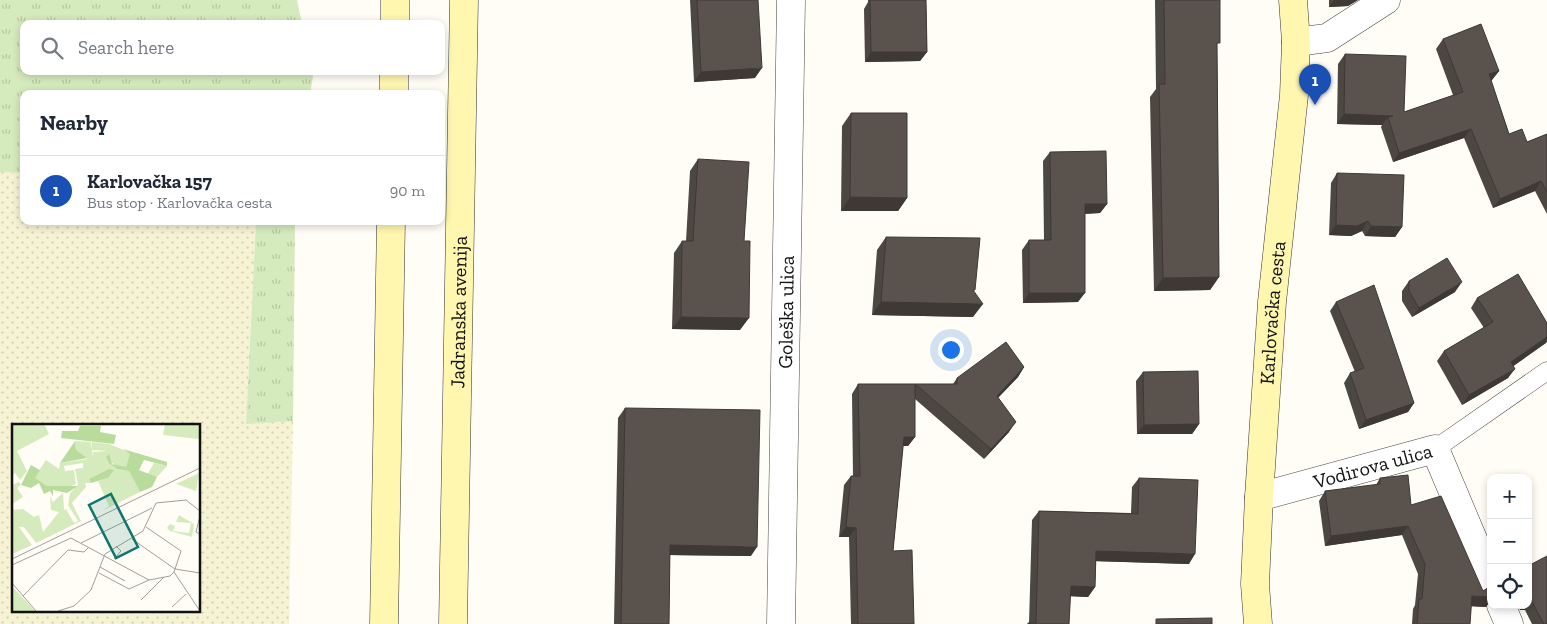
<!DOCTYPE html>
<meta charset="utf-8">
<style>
:root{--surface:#fff;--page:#f6f6f7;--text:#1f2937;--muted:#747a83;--line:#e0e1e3;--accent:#7c3aed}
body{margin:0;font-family:"Zilla Slab",serif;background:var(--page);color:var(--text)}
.controls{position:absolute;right:15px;bottom:15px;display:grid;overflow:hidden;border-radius:10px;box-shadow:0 2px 8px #0003}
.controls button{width:45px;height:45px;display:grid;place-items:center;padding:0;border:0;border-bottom:1px solid var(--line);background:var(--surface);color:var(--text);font:25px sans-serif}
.you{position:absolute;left:950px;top:349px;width:18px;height:18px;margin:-12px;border:4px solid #fff;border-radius:50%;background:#1a73e8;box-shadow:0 0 0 8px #1a73e833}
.badge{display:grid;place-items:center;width:32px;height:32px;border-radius:50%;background:var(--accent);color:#fff;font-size:16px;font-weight:700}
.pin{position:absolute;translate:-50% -41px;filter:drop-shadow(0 1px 2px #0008)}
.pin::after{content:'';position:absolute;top:26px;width:18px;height:15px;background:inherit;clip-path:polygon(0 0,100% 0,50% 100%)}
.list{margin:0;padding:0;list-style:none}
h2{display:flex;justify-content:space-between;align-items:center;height:65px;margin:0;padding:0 20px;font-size:21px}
h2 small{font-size:16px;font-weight:400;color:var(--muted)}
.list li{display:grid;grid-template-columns:32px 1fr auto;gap:15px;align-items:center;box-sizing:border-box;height:70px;padding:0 20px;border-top:1px solid var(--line)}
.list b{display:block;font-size:19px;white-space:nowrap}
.list p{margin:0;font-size:16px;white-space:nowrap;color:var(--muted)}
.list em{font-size:16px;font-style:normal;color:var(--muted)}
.icon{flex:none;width:28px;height:28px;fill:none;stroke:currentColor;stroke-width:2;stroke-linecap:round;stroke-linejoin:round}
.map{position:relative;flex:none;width:1547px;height:624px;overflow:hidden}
.search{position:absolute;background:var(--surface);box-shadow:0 2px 8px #0003;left:20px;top:20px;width:425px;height:55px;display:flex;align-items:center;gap:12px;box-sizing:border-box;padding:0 18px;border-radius:10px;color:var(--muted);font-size:19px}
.panel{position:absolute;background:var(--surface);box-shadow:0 2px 8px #0003;left:20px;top:90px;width:425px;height:135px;border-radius:10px}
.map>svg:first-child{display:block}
.farmland{fill:url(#farmland-dots);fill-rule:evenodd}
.grass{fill:url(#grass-tufts)}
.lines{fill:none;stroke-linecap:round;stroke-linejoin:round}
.lane-casing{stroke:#444;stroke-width:19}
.street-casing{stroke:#444;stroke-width:29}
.secondary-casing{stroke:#333;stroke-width:29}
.lane{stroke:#fff;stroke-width:18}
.street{stroke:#fff;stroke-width:28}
.secondary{stroke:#fff6b0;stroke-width:28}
.wall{fill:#4d4742}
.shaded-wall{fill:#3f3936}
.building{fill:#5a524d;stroke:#3f3936}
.labels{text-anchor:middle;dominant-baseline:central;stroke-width:5;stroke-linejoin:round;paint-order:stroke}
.street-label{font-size:20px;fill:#111;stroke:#fff}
.inset-road{fill:none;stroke:#a09f9a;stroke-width:1}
.view{fill:#0f766e;fill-opacity:0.15;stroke:#0f766e;stroke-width:2.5}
.inset-edge{fill:none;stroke:#111;stroke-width:2.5}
</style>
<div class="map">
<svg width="1547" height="624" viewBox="0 0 1547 624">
<defs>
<pattern id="farmland-dots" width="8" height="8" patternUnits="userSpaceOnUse" patternTransform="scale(1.25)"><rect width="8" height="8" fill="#f6f3d4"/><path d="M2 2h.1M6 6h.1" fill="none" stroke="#d2cfb5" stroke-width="1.8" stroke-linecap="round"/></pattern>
<pattern id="grass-tufts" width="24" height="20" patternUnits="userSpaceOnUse" patternTransform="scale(1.25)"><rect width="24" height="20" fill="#d5ebbd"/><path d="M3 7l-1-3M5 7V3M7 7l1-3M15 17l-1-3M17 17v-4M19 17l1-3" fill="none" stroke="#b6c8a1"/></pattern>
</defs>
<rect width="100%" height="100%" fill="#fffdf5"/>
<path class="farmland" d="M0,172L24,173V221H256L246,423L293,421L289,624H0ZM14,425H199V610H14Z"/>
<path class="grass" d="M0,0H297L302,24H24V71H312L313,77L310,94H24V173L0,172Z
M256,221H295L293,421L246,424Z"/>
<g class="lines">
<defs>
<path id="lane" d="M1435,449L1547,371"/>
<g id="street">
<path d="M1296,42L1327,38L1386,0"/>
<path id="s1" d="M1259,497L1435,449L1491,582"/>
<path d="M1501,605L1509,624"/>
<path id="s2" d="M781,624L791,0"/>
</g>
<g id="secondary">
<path d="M395,24V0"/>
<path d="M394,94V71"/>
<path d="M384,624L391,221"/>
<path id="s3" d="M453,624L464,0"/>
<path id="s4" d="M1258,624L1255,584L1259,497L1272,302L1294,95L1296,42L1293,0"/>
</g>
</defs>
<use href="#lane" class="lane-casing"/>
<use href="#street" class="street-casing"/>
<use href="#secondary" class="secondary-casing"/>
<use href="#lane" class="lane"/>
<use href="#street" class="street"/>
<use href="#secondary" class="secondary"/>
</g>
<path class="wall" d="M690,0H750L755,78L694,82Z
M868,0H926L927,52L920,61L865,62L864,9L868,2Z
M1155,0H1220L1217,47L1219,277L1210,290L1154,291L1150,97L1156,89Z
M1329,0H1358L1348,6L1329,7Z
M1443,39L1499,71L1491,81L1509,134L1527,142L1547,134V214L1535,191L1493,208L1464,138L1393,162L1381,127L1382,125L1337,124L1338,64L1345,54L1404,112L1453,95L1436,49Z
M851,113L907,198L898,211H841L842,126Z
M1050,152L1107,204L1100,213L1085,214L1078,302L1023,303L1022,250L1029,240H1044L1043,161Z
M698,159L744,241L740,330L672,329L674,253L682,241H686L690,171Z
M1337,173L1402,227L1395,237L1365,236L1362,231L1351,236L1329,235L1331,183Z
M886,237L974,292L973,317L872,315L877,250Z
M1409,281L1455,292L1412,317L1402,301V291Z
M1477,298L1547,323V342L1513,366L1508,378L1462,405L1437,361L1444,351L1484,328L1471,308Z
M1336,302L1414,403L1408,412L1359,429L1344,383L1350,373L1355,372L1330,311Z
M1024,367L1018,377L998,398L1009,432L984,459L915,399V437L908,446H903L893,551L914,624H851L849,537H839L844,485L851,476H853L852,394L858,384H953L957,378Z
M1143,372L1199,424L1192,434H1137L1136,381Z
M625,408L751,556L670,555L669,624H614L618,418Z
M1139,478L1189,564L1096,561L1095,587L1088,597L1070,596L1069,624H1027L1029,623L1032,520L1039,511L1131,513L1132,487Z
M1380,478L1411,505L1483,591L1491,586V600L1486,607L1471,606L1470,624H1412L1413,609L1415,605L1418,574L1402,535L1325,546L1319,501L1325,491L1376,485Z
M1528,566L1547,624H1532L1525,610H1520L1518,605H1528Z"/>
<path class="shaded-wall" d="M1334,0H1358L1348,6L1329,7Z
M871,52H927L920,61L865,62Z
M762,68L755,78L694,82L701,72Z
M1499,71L1492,80L1482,84L1489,74Z
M1344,114L1393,116L1388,117L1382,125L1337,124Z
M1471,129L1464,138L1393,162L1399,153Z
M1541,181L1535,191L1493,208L1500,199Z
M850,197L907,198L898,211H841Z
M1085,204H1107L1100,213L1078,214Z
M1368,221L1362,231L1351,236L1329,235L1336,225Z
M1371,226L1402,227L1395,237L1365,236Z
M1219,277L1210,290L1154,291L1163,278Z
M1462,282L1455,292L1412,317L1419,308Z
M1029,293H1085L1078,302L1023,303Z
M881,302L983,304L973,317L872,315Z
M681,317L749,318L740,330L672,329Z
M1547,337L1546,343L1505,372L1511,362Z
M1024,367L1018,377L990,406L997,396Z
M1515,369L1508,378L1462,405L1469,395Z
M1414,403L1408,412L1359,429L1366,420Z
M1016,422L1009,432L984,459L991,449Z
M1199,424L1192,434H1137L1144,425Z
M904,437H915L908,446H897Z
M1408,526L1402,535L1325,546L1331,536Z
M846,527L856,528L849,537H839Z
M670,545L757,547L751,556L664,555Z
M1096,551L1195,554L1189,564L1089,561Z
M1071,586L1095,587L1088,597L1064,596Z
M1472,596L1491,597V600L1486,607L1465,606Z
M1523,605H1528L1525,610H1520Z"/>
<path class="building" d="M697,0H758L762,68L701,72Z
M870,0H926L927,52H871Z
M1164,0H1220V43H1217L1219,277L1163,278L1159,84H1165Z
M1481,24L1499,71L1489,74L1509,134L1522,129L1527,142L1547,134V192L1541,181L1500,199L1471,129L1399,153L1388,117L1393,116L1344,114L1345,54L1406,56L1404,112L1463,92L1443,39Z
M851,113H907V198L850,197Z
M1106,151L1107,204H1085V293H1029V240H1051L1050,152Z
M698,159L749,162L744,241H750L749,318L681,317L682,241H693Z
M1337,173L1404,175L1402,227L1371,226L1368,221L1357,226L1336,225Z
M886,237L980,238L975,290H973L983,304L881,302Z
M1447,258L1462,282L1419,308L1409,291V281Z
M1518,274L1547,323V337L1511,362L1515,369L1469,395L1444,351L1493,322L1477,298Z
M1374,285L1414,403L1366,420L1350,373L1364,368L1336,302Z
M1006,342L1024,367L997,396L1016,422L991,449L915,384H957V378Z
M1198,371L1199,424L1144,425L1143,372Z
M858,384H915V437H904L893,551L912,550L914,624H858L856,528L846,527L851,476H860Z
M625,408L760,410L757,547L670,545L669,624H621Z
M1408,475L1411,505L1441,496L1483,591L1491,586V597L1472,596L1470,624H1417L1419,599H1422L1425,564L1408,526L1331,536L1325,491L1380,484V478Z
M1139,478L1198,480L1195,554L1096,551L1095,587L1071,586L1069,624H1028V623H1036L1039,511L1138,514Z
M1547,556V624H1544L1531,600H1528V566Z
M1212,618V624H1156V619Z"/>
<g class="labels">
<g class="street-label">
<text stroke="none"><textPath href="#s3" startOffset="312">Jadranska avenija</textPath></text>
<text stroke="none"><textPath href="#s2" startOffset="312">Goleška ulica</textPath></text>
<text stroke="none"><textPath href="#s4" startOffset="312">Karlovačka cesta</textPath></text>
<text stroke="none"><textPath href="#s1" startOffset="118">Vodirova ulica</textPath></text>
</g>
</g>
<g transform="translate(12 424)">
<rect width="188" height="188" fill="#fffdf5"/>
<path d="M0,0H32L37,10L5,27L15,47L8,56L3,49L0,51ZM187,0V15L151,11L153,1ZM63,17L79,18L81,34V28L96,27L80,26V18L97,20L119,29L114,44L107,43L95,36L105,45L117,47L128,68L90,87L97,82L86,57L96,54L77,55L79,59H73L74,63L60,79L69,97L24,119L12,103H7L20,121L0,130V86L11,85L22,93L27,91L31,108L47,88L39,86L38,72L41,78L51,69L52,86L54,85L62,99L66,97L56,81L58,69L66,61L63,45L71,44V39L52,42L53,47L62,46L64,60L55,64L35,62L22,54L34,36L47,45L48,39L75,35L64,26ZM142,39L155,42L145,53L135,51ZM187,49L184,67L164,60ZM7,58L9,61L5,64L11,73L0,80V61ZM167,91L182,100L180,113L158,107L155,104L158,100L163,102L161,107L177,109L179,99L164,98ZM0,162L23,187H0Z" fill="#d5ebbd"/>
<path d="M68,2H89L88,8L104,11L102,20L49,14L50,7H66ZM63,17L64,26L75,34L48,39ZM111,25L155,38V42L132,36L127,46L145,53L140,63L128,68L117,47L105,45L97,39L94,33L97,30L100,40L114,43L118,30ZM19,41L28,46L23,54L35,62H66L55,69L41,66V72L38,67L32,70L27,59L19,64L9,61ZM97,45L102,46L96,54L79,59L77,55Z" fill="#b9dc9c"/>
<path class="inset-road" d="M188,92L184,108L188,110M120,115L163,145L188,149M69,119L140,84M0,135L188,44M102,135L109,127L104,122M0,141L59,114L137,156L158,152L162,148L169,127L134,103M88,143L113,157M162,148L188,187M87,149L117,165L137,156M0,159L24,187M11,172L56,126L72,128L76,124M129,176L152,153M160,183L174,170M46,187L62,182L79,166L93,130L131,107L144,79L174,76L188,87"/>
<path class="view" d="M99,70L126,123L104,134L77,81Z"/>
<rect width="188" height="188" class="inset-edge"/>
</g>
</svg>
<div class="controls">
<button>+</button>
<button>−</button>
<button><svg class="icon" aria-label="locate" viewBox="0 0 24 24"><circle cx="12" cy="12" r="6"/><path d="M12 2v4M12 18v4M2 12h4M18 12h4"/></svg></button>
</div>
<div class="you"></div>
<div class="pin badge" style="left:1315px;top:105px;background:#1a4fb4">1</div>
<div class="search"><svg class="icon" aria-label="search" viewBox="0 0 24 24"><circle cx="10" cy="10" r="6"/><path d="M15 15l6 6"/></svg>Search here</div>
<section class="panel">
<h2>Nearby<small></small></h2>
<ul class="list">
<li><span class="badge" style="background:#1a4fb4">1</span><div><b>Karlovačka 157</b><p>Bus stop · Karlovačka cesta</p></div><em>90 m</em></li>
</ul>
</section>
</div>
